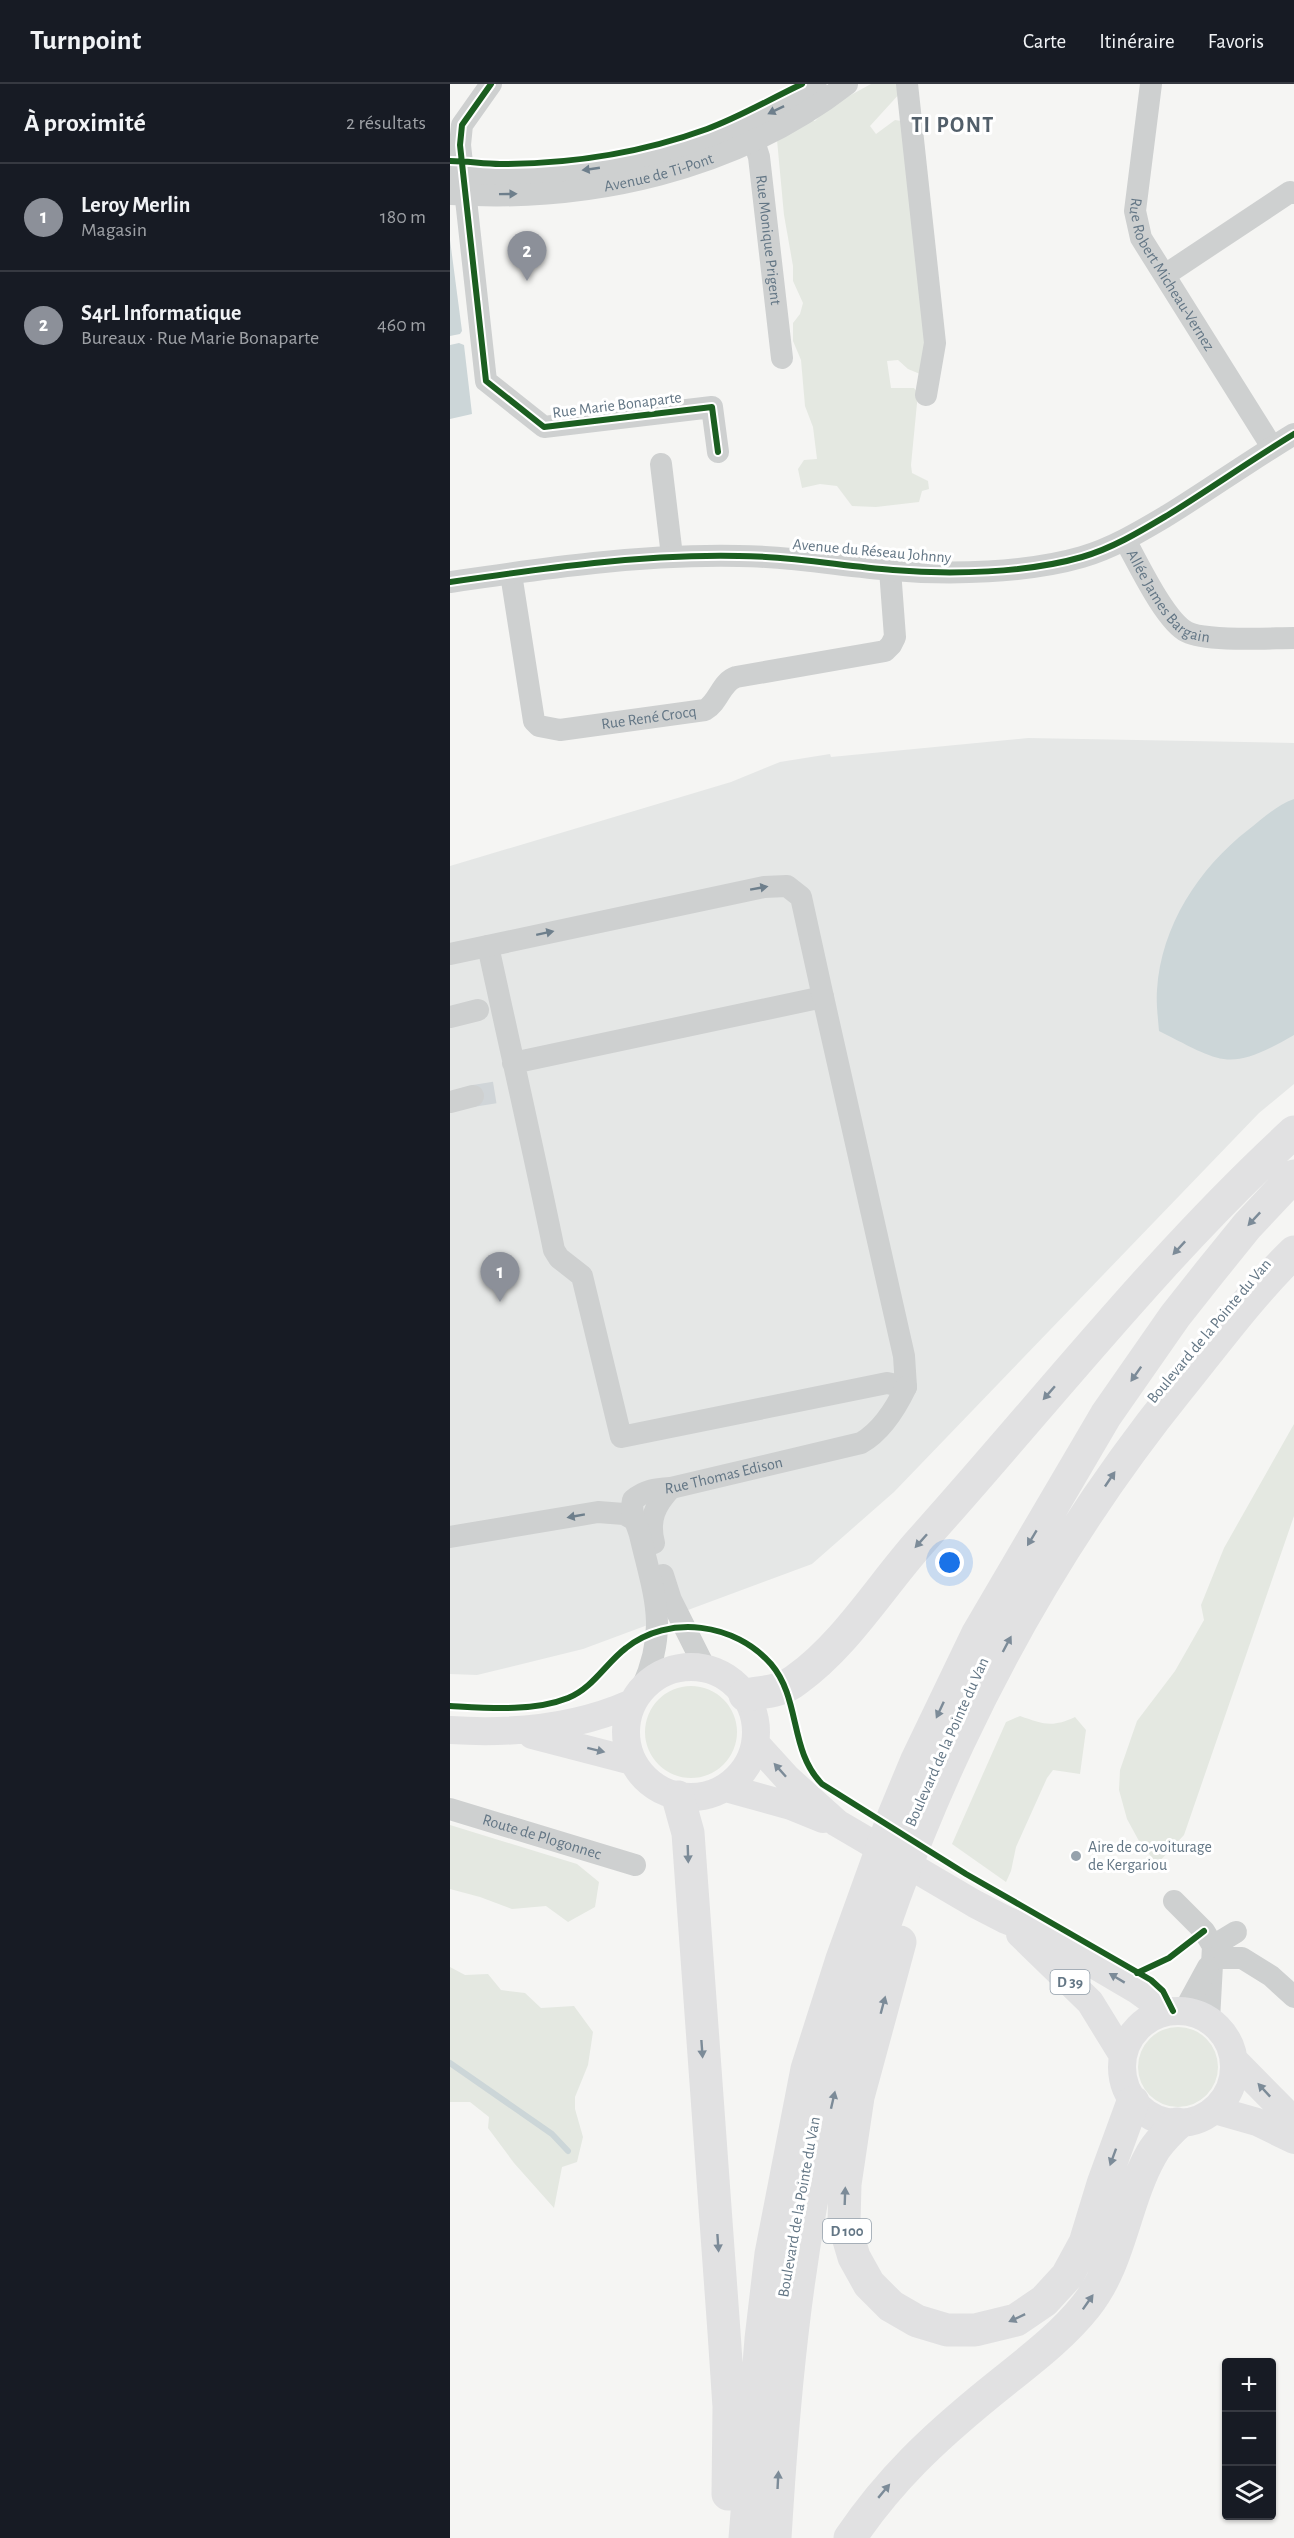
<!DOCTYPE html>
<html lang="fr">
<meta charset="utf-8">
<style>
:root{--surface:#171b24;--page:#20242c;--text:#f1f3f6;--muted:#9ea1a6;--line:#363941;--accent:#8c9099}
body{margin:0;font-family:"Alegreya Sans",sans-serif;background:var(--page);color:var(--text)}
.controls{position:absolute;right:18px;bottom:18px;display:grid;overflow:hidden;border-radius:6px;box-shadow:0 2px 4px #0004}
.controls button{width:54px;height:54px;display:grid;place-items:center;padding:0;border:0;border-bottom:2px solid var(--line);background:var(--surface);color:var(--text);font:30px sans-serif}
.you{position:absolute;left:500px;top:1479px;width:21px;height:21px;margin:-15px;border:4px solid #fff;border-radius:50%;background:#1a73e8;box-shadow:0 0 0 9px #1a73e833}
.badge{display:grid;place-items:center;width:39px;height:39px;border-radius:50%;background:var(--accent);color:#fff;font-size:20px;font-weight:700}
.pin{position:absolute;translate:-50% -50px;filter:drop-shadow(0 2px 3px #0008)}
.pin::after{content:'';position:absolute;top:32px;width:21px;height:18px;background:inherit;clip-path:polygon(0 0,100% 0,50% 100%)}
.list{margin:0;padding:0;list-style:none}
h2{display:flex;justify-content:space-between;align-items:center;height:78px;margin:0;padding:0 24px;font-size:26px}
h2 small{font-size:20px;font-weight:400;color:var(--muted)}
.list li{display:grid;grid-template-columns:39px 1fr auto;gap:18px;align-items:center;box-sizing:border-box;height:108px;padding:0 24px;border-top:2px solid var(--line)}
.list b{display:block;font-size:22px;white-space:nowrap}
.list p{margin:0;font-size:20px;white-space:nowrap;color:var(--muted)}
.list em{font-size:20px;font-style:normal;color:var(--muted)}
.icon{flex:none;width:33px;height:33px;fill:none;stroke:currentColor;stroke-width:2;stroke-linecap:round;stroke-linejoin:round}
.map{position:relative;flex:none;width:844px;height:2454px;overflow:hidden}
header{display:flex;align-items:center;gap:36px;box-sizing:border-box;height:84px;padding:0 30px;background:var(--surface);border-bottom:2px solid var(--line)}
header strong{font-size:28px}
nav{display:flex;gap:33px;margin-inline-start:auto;font-size:21px}
main{display:flex}
aside{flex:1;background:var(--surface)}
.map>svg:first-child{display:block}
.built{fill:#e5e7e6}
.green{fill:#e4e8e1}
.water{fill:#ccd6d8}
.lines{fill:none;stroke-linecap:round;stroke-linejoin:round}
.stream{stroke:#ccd6d8;stroke-width:6}
.minor-tunnel{stroke:#d0d5d8;stroke-width:22;stroke-dasharray:22 11;stroke-linecap:butt}
.minor{stroke:#ced0d0;stroke-width:22}
.major{stroke:#e1e1e2;stroke-width:28}
.highway{stroke:#e1e1e2;stroke-width:33}
.cycleway-casing{stroke:#fff;stroke-width:10}
.cycleway{stroke:#1b5e20;stroke-width:6}
.oneway{fill:#6e7f8c}
.oneway2{fill:#7c8b98}
.poi-dot{fill:#96a2ac;stroke:#fff;stroke-width:2}
.labels{text-anchor:middle;dominant-baseline:central;stroke-width:6;stroke-linejoin:round;paint-order:stroke}
.shield{fill:#fff;stroke:#929faa;stroke-width:1.5}
.shield-label{font-size:15px;font-weight:bold;fill:#637685}
.street-label{font-size:16px;fill:#637685;stroke:#fff}
.poi-label{font-size:16px;fill:#637685;stroke:#fff;text-anchor:start}
.district-label{font-size:22px;font-weight:bold;letter-spacing:1.5px;fill:#525f6a;stroke:#fff}
</style>
<header>
<strong>Turnpoint</strong>
<nav><a>Carte</a><a>Itinéraire</a><a>Favoris</a></nav>
</header>
<main>
<aside>
<h2>À proximité<small>2 résultats</small></h2>
<ul class="list">
<li><span class="badge">1</span><div><b>Leroy Merlin</b><p>Magasin</p></div><em>180 m</em></li>
<li><span class="badge">2</span><div><b>S4rL Informatique</b><p>Bureaux · Rue Marie Bonaparte</p></div><em>460 m</em></li>
</ul>
</aside>
<div class="map">
<svg width="844" height="2454" viewBox="0 0 844 2454">
<rect width="100%" height="100%" fill="#f5f5f3"/>
<path class="built" d="M578,654L844,659V1000L809,1029L444,1408L362,1480L133,1565L27,1591L0,1590V782L281,698L330,678L380,670L381,673Z"/>
<path class="green" d="M421,0H451V8L420,42L426,50L445,36L451,37L476,252L470,290L458,285L448,276L437,277L441,304H464L468,309L461,381L462,389L478,397L479,405L472,407L469,418L426,423L402,422L387,402L370,400L352,404L348,385L354,376L367,375L363,343L355,322L351,276L343,257V239L350,230L353,219L343,197V182L334,131L327,56L356,35L365,37L377,24Z
M844,1340V1432L734,1751L707,1780L689,1757L677,1735L669,1706L670,1686L687,1637L725,1587L754,1536L751,1521L774,1464Z
M195 1648a46 46 0 1 1 92 0a46 46 0 1 1-92 0Z
M570,1632C593,1640 602,1644 625,1633L636,1646L630,1690L603,1686L597,1694L566,1763L561,1787L556,1798L502,1760L556,1638Z
M0,1741L127,1780L149,1798L145,1823L118,1838L96,1822L62,1825L30,1813L0,1805Z
M0,1883L15,1891L38,1890L51,1906L75,1909L91,1924L124,1922L143,1948L138,1981L125,2013V2025L133,2053L127,2078L112,2083L104,2124L64,2079L38,2044L39,2033L20,2018H0Z
M688 1983a40 40 0 1 1 80 0a40 40 0 1 1-80 0Z"/>
<path class="water" d="M0,156L12,247L10,250L0,252Z
M9,259L14,261L22,330L0,335V261Z
M844,715V951C778,989 773,979 709,947C708,934 706,919 707,906C711,842 749,784 798,746C813,734 827,721 844,715Z"/>
<g class="lines">
<path class="stream" d="M0,1979L102,2050L118,2067"/>
<path class="minor-tunnel" d="M23,1012L54,1007"/>
<g class="minor">
<path d="M41,0L12,41L10,61L36,297L94,343L262,323L268,368"/>
<path d="M457,0L485,259L476,311"/>
<path id="s1" d="M701,0L685,127L691,154L822,363"/>
<path id="s2" d="M299,42L309,73L332,274"/>
<path d="M0,92C85,96 174,87 254,57C292,43 330,24 367,6"/>
<path id="s3" d="M1,110C140,119 286,86 397,0"/>
<path d="M715,191L840,108L844,109"/>
<path d="M211,380L222,472"/>
<path id="s4" d="M675,456C688,479 715,537 737,548C756,558 820,554 844,554"/>
<path id="s5" d="M61,490L84,637L89,642L110,646L255,626C269,618 271,598 286,593L435,567L441,561L445,553L440,486"/>
<path d="M0,498C96,484 192,470 289,472C341,472 391,482 443,486C500,491 577,489 632,473C663,464 691,447 718,431C760,405 801,376 844,350"/>
<path d="M38,862C60,963 83,1064 104,1166L109,1174L132,1192L171,1353L437,1299L456,1303L454,1272L373,913L63,979"/>
<path d="M0,870L314,803L337,802L351,813L373,913"/>
<path d="M0,933L28,926"/>
<path d="M0,1018L23,1012"/>
<path d="M0,1453L148,1428L174,1430L194,1441"/>
<path d="M204,1459C198,1436 205,1421 221,1404"/>
<path d="M213,1491L221,1516L255,1584"/>
<path id="s6" d="M192,1604C219,1544 204,1511 190,1451C187,1439 180,1430 183,1416C195,1406 205,1405 221,1404L411,1359C432,1347 446,1324 456,1303"/>
<path id="s7" d="M0,1725L185,1781"/>
<path d="M724,1817L754,1847L763,1862L759,1936"/>
<path d="M763,1862L786,1848"/>
<path d="M763,1874H792L821,1892L844,1913"/>
<path d="M734,1927L758,1883"/>
</g>
<path class="major" d="M176 1648a65 65 0 1 1 130 0a65 65 0 1 1-130 0Z
M0,1646C62,1650 124,1645 182,1619
M82,1651L182,1677
M306,1660L337,1694L387,1739L525,1820L556,1836L589,1849L626,1870L687,1906L705,1919L713,1929
M276,1704L341,1722L373,1735
M570,1850L640,1918L672,1970
M672 1983a56 56 0 1 1 112 0a56 56 0 1 1-112 0Z
M784,1976L844,2037
M765,2026L807,2038L844,2056"/>
<path class="highway" d="M295,1611C313,1608 331,1608 346,1596C396,1560 430,1503 470,1458C594,1320 708,1173 844,1048
M228,1713L238,1749L274,2248L279,2323L278,2410
M450,1858L408,2013L395,2100L394,2139L404,2173L419,2200L441,2222L467,2237L497,2246H525L566,2236L594,2217L617,2192L635,2159L653,2100L683,2018
M295,2454L311,2255L321,2170L357,1985L392,1875L444,1731L466,1678L528,1549L656,1331L725,1232L759,1189L797,1142L844,1092
M325,2454C333,2319 345,2184 375,2051C435,1780 555,1520 729,1304C766,1258 802,1209 844,1168
M400,2454C440,2395 483,2355 538,2310C572,2282 609,2256 636,2222C671,2178 674,2119 701,2071C707,2059 718,2049 727,2040"/>
<defs>
<path id="cycleway" d="M41,0L12,41L10,61L36,297L94,343L262,323L268,368
M0,77C17,77 34,80 50,80C120,80 191,69 257,45C290,33 320,15 352,0
M0,498C96,484 192,470 289,472C341,472 391,482 443,486C500,491 577,489 632,473C663,464 691,447 718,431C760,405 801,376 844,350
M0,1622C37,1624 83,1628 118,1614C143,1604 156,1579 176,1564C219,1530 285,1539 321,1580C351,1615 339,1667 372,1700L516,1790L701,1896L713,1907L723,1927
M687,1889L719,1874L754,1847"/>
</defs>
<use href="#cycleway" class="cycleway-casing"/>
<use href="#cycleway" class="cycleway"/>
</g>
<defs><path id="oneway-solid" d="M-6-.8H1V-3.2L6.5 0L1 3.2V.8H-6Z" transform="scale(1.5)"/></defs>
<g class="oneway">
<use href="#oneway-solid" transform="translate(326 26) rotate(154)"/>
<use href="#oneway-solid" transform="translate(141 85) rotate(172)"/>
<use href="#oneway-solid" transform="translate(58 110) rotate(-1)"/>
<use href="#oneway-solid" transform="translate(309 804) rotate(-10)"/>
<use href="#oneway-solid" transform="translate(95 849) rotate(-12)"/>
<use href="#oneway-solid" transform="translate(126 1432) rotate(170)"/>
</g>
<g class="oneway2">
<use href="#oneway-solid" transform="translate(804 1135) rotate(133)"/>
<use href="#oneway-solid" transform="translate(729 1164) rotate(133)"/>
<use href="#oneway-solid" transform="translate(686 1290) rotate(125)"/>
<use href="#oneway-solid" transform="translate(599 1309) rotate(131)"/>
<use href="#oneway-solid" transform="translate(660 1395) rotate(-56)"/>
<use href="#oneway-solid" transform="translate(582 1454) rotate(121)"/>
<use href="#oneway-solid" transform="translate(471 1457) rotate(132)"/>
<use href="#oneway-solid" transform="translate(557 1560) rotate(-62)"/>
<use href="#oneway-solid" transform="translate(490 1626) rotate(115)"/>
<use href="#oneway-solid" transform="translate(146 1666) rotate(14)"/>
<use href="#oneway-solid" transform="translate(330 1686) rotate(-132)"/>
<use href="#oneway-solid" transform="translate(238 1770) rotate(88)"/>
<use href="#oneway-solid" transform="translate(667 1894) rotate(-149)"/>
<use href="#oneway-solid" transform="translate(433 1921) rotate(-75)"/>
<use href="#oneway-solid" transform="translate(252 1965) rotate(86)"/>
<use href="#oneway-solid" transform="translate(814 2006) rotate(-133)"/>
<use href="#oneway-solid" transform="translate(383 2016) rotate(-77)"/>
<use href="#oneway-solid" transform="translate(663 2073) rotate(110)"/>
<use href="#oneway-solid" transform="translate(395 2112) rotate(-88)"/>
<use href="#oneway-solid" transform="translate(268 2159) rotate(86)"/>
<use href="#oneway-solid" transform="translate(638 2218) rotate(-55)"/>
<use href="#oneway-solid" transform="translate(567 2234) rotate(155)"/>
<use href="#oneway-solid" transform="translate(328 2396) rotate(-87)"/>
<use href="#oneway-solid" transform="translate(434 2407) rotate(-50)"/>
</g>
<circle class="poi-dot" cx="626" cy="1772" r="6"/>
<g class="labels">
<g class="shield">
<rect x="600.5" y="1886" width="39" height="24" rx="4.5"/>
<rect x="373" y="2135" width="48" height="24" rx="4.5"/>
</g>
<g class="shield-label">
<text x="620" y="1898">D 39</text>
<text x="397" y="2147">D 100</text>
</g>
<g class="street-label">
<text stroke="none"><textPath href="#s3" startOffset="210">Avenue de Ti-Pont</textPath></text>
<text stroke="none"><textPath href="#s2" startOffset="116">Rue Monique Prigent</textPath></text>
<text stroke="none"><textPath href="#s1" startOffset="201">Rue Robert Micheau-Vernez</textPath></text>
<text transform="translate(167 321) rotate(-7)">Rue Marie Bonaparte</text>
<text transform="translate(422 467) rotate(5)">Avenue du Réseau Johnny</text>
<text stroke="none"><textPath href="#s4" startOffset="74">Allée James Bargain</textPath></text>
<text stroke="none"><textPath href="#s5" startOffset="267">Rue René Crocq</textPath></text>
<text transform="translate(759 1247) rotate(-50)">Boulevard de la Pointe du Van</text>
<text stroke="none"><textPath href="#s6" startOffset="288">Rue Thomas Edison</textPath></text>
<text transform="translate(497 1658) rotate(-66)">Boulevard de la Pointe du Van</text>
<text stroke="none"><textPath href="#s7" startOffset="96">Route de Plogonnec</textPath></text>
<text transform="translate(349 2123) rotate(-80)">Boulevard de la Pointe du Van</text>
</g>
<g class="poi-label">
<text x="638" y="1763">Aire de co-voiturage<tspan x="638" dy="18">de Kergariou</tspan></text>
</g>
<g class="district-label">
<text x="503" y="41">TI PONT</text>
</g>
</g>
</svg>
<div class="controls">
<button>+</button>
<button>−</button>
<button><svg class="icon" aria-label="layers" viewBox="0 0 24 24"><path d="M12 4l9 5-9 5-9-5zM3 14l9 5 9-5"/></svg></button>
</div>
<div class="you"></div>
<div class="pin badge" style="left:50px;top:1218px">1</div>
<div class="pin badge" style="left:77px;top:197px">2</div>
</div>
</main>
